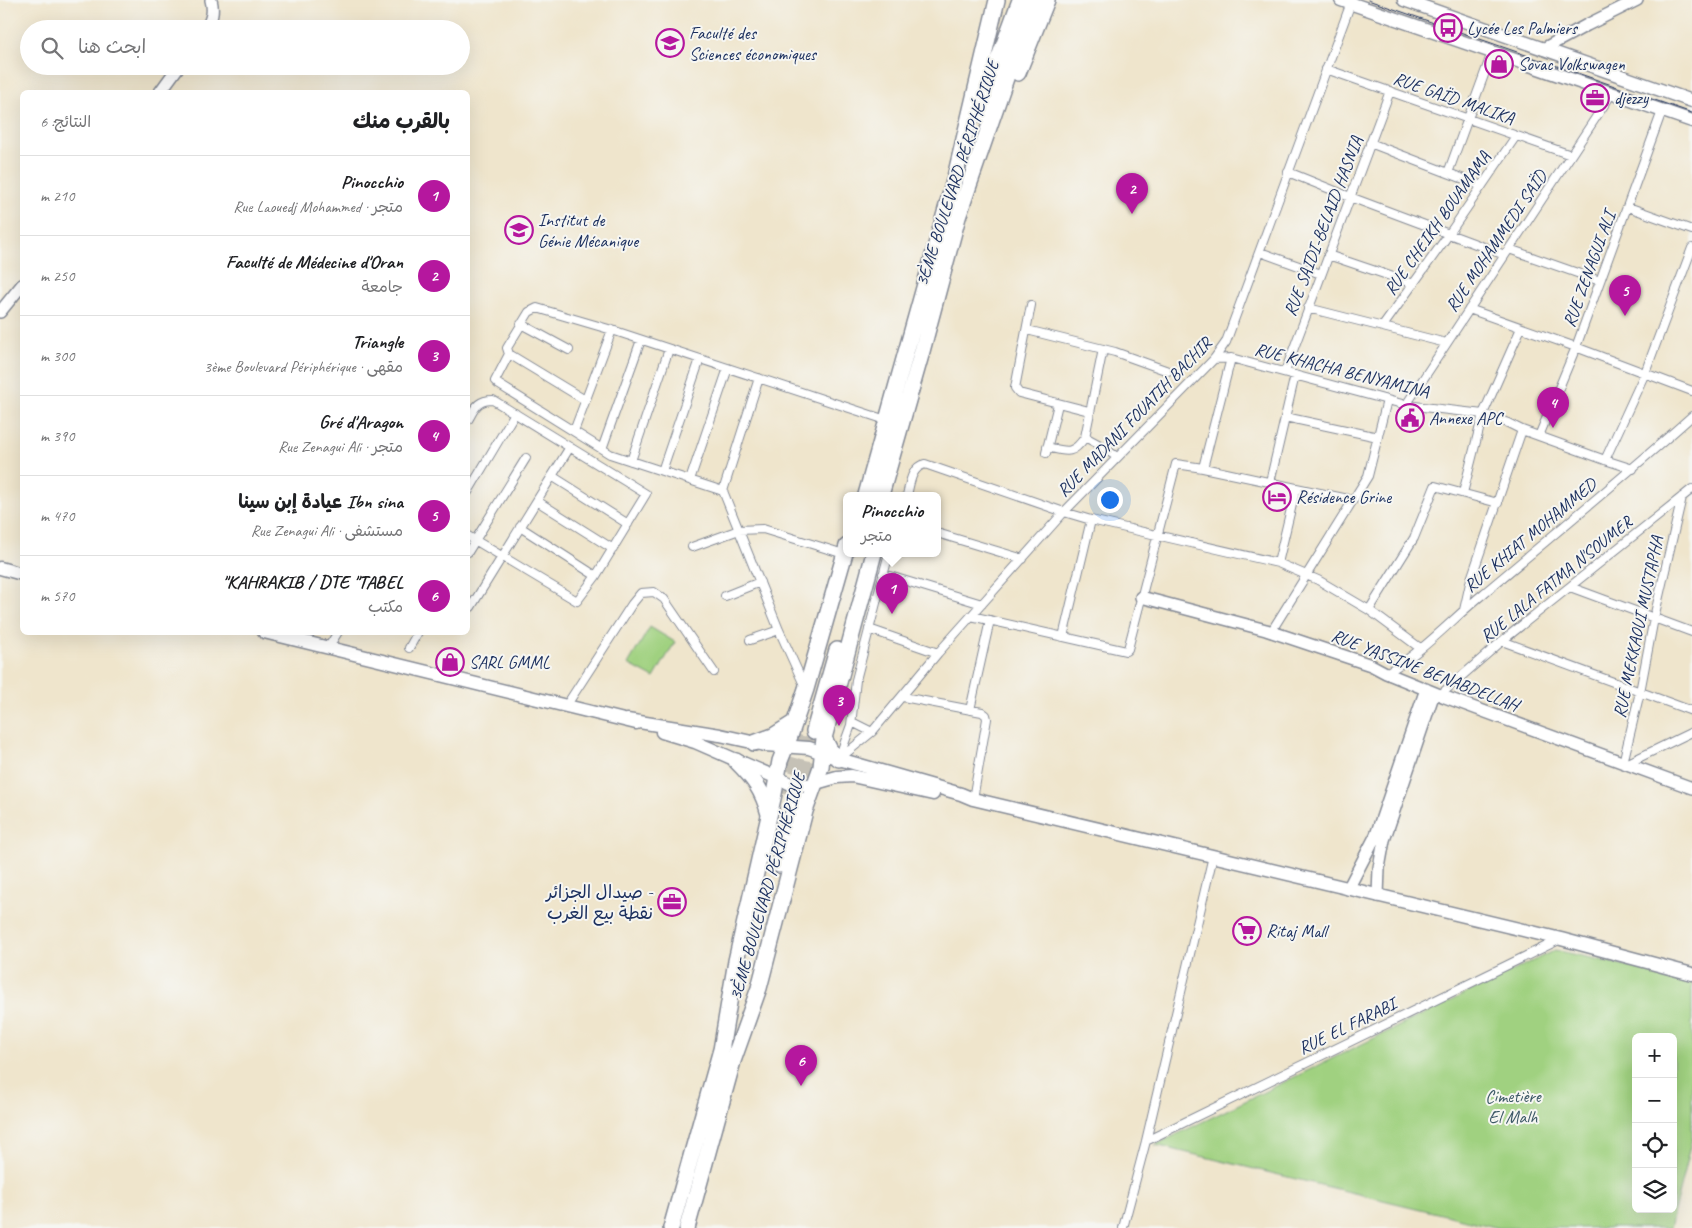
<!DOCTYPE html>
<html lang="ar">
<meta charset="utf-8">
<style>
:root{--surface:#fff;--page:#f2f2f2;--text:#202124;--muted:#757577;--line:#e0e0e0;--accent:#b5179e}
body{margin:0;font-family:Caveat,"Playpen Sans Arabic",sans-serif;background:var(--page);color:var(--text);direction:rtl}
.controls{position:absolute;right:15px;bottom:15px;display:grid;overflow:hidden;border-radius:8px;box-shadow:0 5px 20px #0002}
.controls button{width:45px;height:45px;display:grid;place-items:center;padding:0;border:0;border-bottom:1px solid var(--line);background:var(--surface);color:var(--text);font:25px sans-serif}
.you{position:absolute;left:1109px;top:499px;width:18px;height:18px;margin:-12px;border:4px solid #fff;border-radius:50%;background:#1a73e8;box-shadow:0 0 0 8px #1a73e833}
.badge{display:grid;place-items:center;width:32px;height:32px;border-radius:50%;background:var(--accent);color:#fff;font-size:16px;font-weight:700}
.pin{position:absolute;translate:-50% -41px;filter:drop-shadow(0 1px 2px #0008)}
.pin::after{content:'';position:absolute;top:26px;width:18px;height:15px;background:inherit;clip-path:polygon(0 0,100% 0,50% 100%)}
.popup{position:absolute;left:843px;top:492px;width:98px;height:65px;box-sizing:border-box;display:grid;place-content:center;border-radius:8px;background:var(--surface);filter:drop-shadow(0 1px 4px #0005);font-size:16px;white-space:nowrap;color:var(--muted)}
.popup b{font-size:19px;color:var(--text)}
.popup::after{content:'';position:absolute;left:50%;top:100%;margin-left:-10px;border:10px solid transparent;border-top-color:var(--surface)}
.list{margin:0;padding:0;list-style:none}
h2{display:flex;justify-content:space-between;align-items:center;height:65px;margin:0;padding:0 20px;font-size:21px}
h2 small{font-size:16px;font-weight:400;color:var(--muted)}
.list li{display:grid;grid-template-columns:32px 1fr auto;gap:15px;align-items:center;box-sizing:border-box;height:80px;padding:0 20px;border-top:1px solid var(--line)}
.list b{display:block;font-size:19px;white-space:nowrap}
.list p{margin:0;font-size:16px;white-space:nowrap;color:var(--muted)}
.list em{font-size:16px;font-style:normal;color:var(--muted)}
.icon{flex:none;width:28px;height:28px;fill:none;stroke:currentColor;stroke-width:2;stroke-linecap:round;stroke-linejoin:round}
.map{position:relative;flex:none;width:1692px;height:1228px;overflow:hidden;direction:ltr}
.search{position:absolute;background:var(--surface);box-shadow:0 5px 20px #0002;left:20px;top:20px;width:450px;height:55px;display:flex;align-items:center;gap:12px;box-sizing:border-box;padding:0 18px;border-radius:28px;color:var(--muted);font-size:19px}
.panel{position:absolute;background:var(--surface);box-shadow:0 5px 20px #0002;left:20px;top:90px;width:450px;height:545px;border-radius:8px;direction:rtl}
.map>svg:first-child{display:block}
.green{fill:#a0d180;stroke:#5e806f;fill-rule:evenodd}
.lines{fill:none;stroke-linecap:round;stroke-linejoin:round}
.highway-tunnel{stroke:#c5c1b6;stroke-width:15;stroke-dasharray:15 8;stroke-linecap:butt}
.street-casing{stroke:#858a95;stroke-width:10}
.secondary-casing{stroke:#858a95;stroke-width:14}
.primary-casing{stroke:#858a95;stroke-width:15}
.highway-casing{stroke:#858a95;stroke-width:18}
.street{stroke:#fff;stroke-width:8}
.secondary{stroke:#fff;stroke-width:11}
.primary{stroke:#fff;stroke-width:12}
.highway{stroke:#fff;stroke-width:15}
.tram{stroke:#1b2f5e;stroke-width:1}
.labels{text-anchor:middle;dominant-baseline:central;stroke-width:4;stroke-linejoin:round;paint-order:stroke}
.poi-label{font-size:18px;fill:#1b2f5e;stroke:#f6f6f2;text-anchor:start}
.street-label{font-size:18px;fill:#1b2f5e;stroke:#f6f6f2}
.park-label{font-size:18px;fill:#3c5866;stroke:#f6f6f2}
</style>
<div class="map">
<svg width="1692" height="1228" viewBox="0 0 1692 1228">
<rect width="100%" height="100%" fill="#f6f6f2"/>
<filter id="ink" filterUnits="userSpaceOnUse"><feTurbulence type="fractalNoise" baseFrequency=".02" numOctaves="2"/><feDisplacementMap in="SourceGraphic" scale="10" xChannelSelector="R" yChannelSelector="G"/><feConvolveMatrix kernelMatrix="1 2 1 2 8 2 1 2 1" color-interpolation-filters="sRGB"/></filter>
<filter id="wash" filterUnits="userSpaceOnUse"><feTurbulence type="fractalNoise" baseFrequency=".0096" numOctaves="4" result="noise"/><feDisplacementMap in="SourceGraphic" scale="20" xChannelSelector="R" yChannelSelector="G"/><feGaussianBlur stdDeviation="1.12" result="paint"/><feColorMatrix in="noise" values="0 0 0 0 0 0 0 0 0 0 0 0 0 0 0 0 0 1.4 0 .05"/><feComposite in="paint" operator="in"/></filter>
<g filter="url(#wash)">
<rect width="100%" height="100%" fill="#efe5cc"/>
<path class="green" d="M650,627L675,642L654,678L628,664Z
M1555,950L1692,980V1138L1670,1228H1499L1155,1145ZM1636,1037H1673V1209H1636Z"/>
</g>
<g filter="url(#ink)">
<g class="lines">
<path class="highway-tunnel" d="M784,794L802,729
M797,797L814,731"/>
<defs>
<path id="street" d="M1326,69L1571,155
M1370,143L1482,186
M1288,172L1350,197L1505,255
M1448,173L1492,53
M1628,207L1692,230
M1509,249L1600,281
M1260,252L1321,274
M1328,255L1414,284
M1031,305L1015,388L1019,393L1089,411
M1308,308L1446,343
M1469,309L1573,346L1692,391
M521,324L569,350
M1383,326L1449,234L1516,136
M1027,330L1115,352L1168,371
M509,354L495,381L498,384L610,454L723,491L779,630L805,687
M1214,359L1231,358L1406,405L1483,414L1508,423L1522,430L1605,460L1633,469
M1285,372L1390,91
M585,400L509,354L507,348L529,312L537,308L612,330L886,420
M1406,405L1612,93
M1285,417L1378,437
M468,420C475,408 477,400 493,400L646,494L596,576L577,601L468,536
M574,431L612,330
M1539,436L1576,347L1662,111
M1085,437L1103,349
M1047,447C1067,452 1073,455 1085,437L1098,444L1117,457
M602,449L641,340
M1046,453L1058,404
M1605,460L1645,373L1692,248
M631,461L669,349
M1203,468L1231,358
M662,471L700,359
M552,476L628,524
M690,480L728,368
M1270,482L1295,375
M723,491L759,378
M468,492L515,413
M1463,493L1483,414L1521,328
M907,495C910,484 911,467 925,464L1064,512L1091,520L1278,563L1318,580L1369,610L1420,648
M537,501L613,549
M520,527L596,576
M937,533L1023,559
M692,547L739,530L763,529L844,554
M468,552L526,458
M1278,563L1296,488
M883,574L982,604
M1570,587L1692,632
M725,596L760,582
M471,607L570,447
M1369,610L1414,538L1435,486L1498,503
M1464,610L1471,579L1522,430
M971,616L1126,651L1128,649L1176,464L1203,468L1353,500
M869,629L938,653
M1271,632L1368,476L1387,400
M1063,637L1091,520
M750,640L779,630
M1502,641L1692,711
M328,648L338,632
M409,648L418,632
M1386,673C1422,653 1451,620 1483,594C1553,535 1624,477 1692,416
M1440,695L1502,641L1692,489
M903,697L982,712L986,715L987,719L973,799
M566,706L632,604L641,593L654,592L664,599L714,672
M970,710L990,620
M852,722L872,732
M839,758L851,725L856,680L889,553
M839,759L872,732L938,653L1064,512L1214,359L1226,342L1352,0
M1623,763L1640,692L1654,618L1682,497
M1626,764L1692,732
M1146,1141L1561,939
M1123,1228L1146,1141L1213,856"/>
<path id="secondary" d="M206,29C212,19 214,11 211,0
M1543,49L1587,25L1637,0
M160,92L179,66
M0,312L22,285
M1141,597L1266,630L1371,665L1386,673L1445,697L1692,788
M1348,889L1376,835L1426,689
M1378,896L1379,868L1384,840L1434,693"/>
<path id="primary" d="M1341,0L1692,121
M1404,0L1692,101
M0,568L22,574
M264,632L636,723
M627,720L720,735L765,745L809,748L839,759L961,794L973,799L1561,939L1692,974
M662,732L695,742L791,784L809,785L837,777L852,776L933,794"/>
<path id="highway" d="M1018,73L1047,0
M978,115L1020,0
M866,495L955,177L997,0
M881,495L921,355L958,217L1033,0
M814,731L837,650
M824,738L830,750L839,759
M754,743L773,736L795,722
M736,761C754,779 762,789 769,814
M779,865L797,797
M720,1056L736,961L774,794L780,761L790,736L806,689L847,546
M671,1228L722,1046
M687,1228L733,1061L759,988L805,811L821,767L824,738L874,553"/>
</defs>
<use href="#street" class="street-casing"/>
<use href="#secondary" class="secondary-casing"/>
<use href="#primary" class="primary-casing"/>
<use href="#highway" class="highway-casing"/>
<use href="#street" class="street"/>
<use href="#secondary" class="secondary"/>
<use href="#primary" class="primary"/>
<use href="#highway" class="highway"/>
<path class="tram" d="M1368,0L1692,113"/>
</g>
</g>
<defs>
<symbol id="bus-ring" viewBox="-11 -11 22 22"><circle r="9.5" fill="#f6f6f2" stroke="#b5179e" stroke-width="1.5"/><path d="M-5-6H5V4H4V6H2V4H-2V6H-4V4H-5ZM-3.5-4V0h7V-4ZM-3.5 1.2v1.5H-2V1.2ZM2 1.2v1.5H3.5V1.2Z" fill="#b5179e"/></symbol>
<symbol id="university-ring" viewBox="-11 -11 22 22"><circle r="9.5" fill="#f6f6f2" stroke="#b5179e" stroke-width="1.5"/><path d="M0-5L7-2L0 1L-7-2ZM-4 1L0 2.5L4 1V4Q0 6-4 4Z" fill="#b5179e"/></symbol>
<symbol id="shop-ring" viewBox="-11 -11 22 22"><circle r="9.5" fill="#f6f6f2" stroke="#b5179e" stroke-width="1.5"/><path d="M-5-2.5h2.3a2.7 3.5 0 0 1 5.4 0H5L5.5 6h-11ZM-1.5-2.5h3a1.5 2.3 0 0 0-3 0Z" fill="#b5179e"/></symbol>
<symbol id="office-ring" viewBox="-11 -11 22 22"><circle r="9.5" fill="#f6f6f2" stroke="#b5179e" stroke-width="1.5"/><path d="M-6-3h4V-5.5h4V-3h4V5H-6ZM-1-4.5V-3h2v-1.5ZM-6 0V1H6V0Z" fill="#b5179e"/></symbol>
<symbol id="civic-ring" viewBox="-11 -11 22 22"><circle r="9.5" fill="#f6f6f2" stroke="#b5179e" stroke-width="1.5"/><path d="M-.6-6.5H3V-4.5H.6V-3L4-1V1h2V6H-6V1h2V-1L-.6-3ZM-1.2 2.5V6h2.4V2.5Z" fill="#b5179e"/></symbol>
<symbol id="hotel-ring" viewBox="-11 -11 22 22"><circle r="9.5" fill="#f6f6f2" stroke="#b5179e" stroke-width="1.5"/><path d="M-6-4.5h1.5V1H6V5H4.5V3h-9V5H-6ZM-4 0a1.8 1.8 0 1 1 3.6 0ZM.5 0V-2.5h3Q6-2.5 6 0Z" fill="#b5179e"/></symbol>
<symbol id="supermarket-ring" viewBox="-11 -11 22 22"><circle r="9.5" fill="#f6f6f2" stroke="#b5179e" stroke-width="1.5"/><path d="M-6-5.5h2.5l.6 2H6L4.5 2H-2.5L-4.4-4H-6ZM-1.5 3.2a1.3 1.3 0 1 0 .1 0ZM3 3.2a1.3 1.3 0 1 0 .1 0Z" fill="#b5179e"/></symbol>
</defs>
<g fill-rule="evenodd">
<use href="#bus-ring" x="1432" y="12" width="32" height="32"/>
<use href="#university-ring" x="654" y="27" width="32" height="32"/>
<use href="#shop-ring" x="1483" y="48" width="32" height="32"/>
<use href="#office-ring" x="1579" y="82" width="32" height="32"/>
<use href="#university-ring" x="503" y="214" width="32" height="32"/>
<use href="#civic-ring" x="1394" y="402" width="32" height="32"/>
<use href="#hotel-ring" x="1261" y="481" width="32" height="32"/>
<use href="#shop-ring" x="434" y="646" width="32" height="32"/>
<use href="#office-ring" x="656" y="886" width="32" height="32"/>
<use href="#supermarket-ring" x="1231" y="915" width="32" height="32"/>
</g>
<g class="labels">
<g class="poi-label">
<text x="1467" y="28">Lycée Les Palmiers</text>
<text x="689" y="33">Faculté des<tspan x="689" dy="21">Sciences économiques</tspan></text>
<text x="1518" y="64">Sovac Volkswagen</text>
<text x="1614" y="98">djezzy</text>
<text x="538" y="220">Institut de<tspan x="538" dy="21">Génie Mécanique</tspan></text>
<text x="1429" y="418">Annexe APC</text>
<text x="1296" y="497">Résidence Grine</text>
<text x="469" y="662">SARL GMML</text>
<text x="653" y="892" text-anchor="end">صيدال الجزائر -<tspan x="653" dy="21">نقطة بيع الغرب</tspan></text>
<text x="1266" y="931">Ritaj Mall</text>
</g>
<g class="street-label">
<text transform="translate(1454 98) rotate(19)">RUE GAÏD MALIKA</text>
<text transform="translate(957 173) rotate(-72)">3ÈME BOULEVARD PÉRIPHÉRIQUE</text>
<text transform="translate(1437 223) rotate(-55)">RUE CHEIKH BOUAMAMA</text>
<text transform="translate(1323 226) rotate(-69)">RUE SAIDI-BELAID HASNIA</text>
<text transform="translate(1496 241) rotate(-56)">RUE MOHAMMEDI SAÏD</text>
<text transform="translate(1589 269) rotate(-70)">RUE ZENAGUI ALI</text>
<text transform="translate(1342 370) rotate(14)">RUE KHACHA BENYAMINA</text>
<text transform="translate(1134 417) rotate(-46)">RUE MADANI FOUATIH BACHIR</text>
<text transform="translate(1530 535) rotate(-40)">RUE KHIAT MOHAMMED</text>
<text transform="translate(1556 579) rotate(-39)">RUE LALA FATMA N'SOUMER</text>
<text transform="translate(1638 627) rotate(-78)">RUE MEKKAOUI MUSTAPHA</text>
<text transform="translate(1425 670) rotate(21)">RUE YASSINE BENABDELLAH</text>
<text transform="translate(767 886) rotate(-74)">3ÈME BOULEVARD PÉRIPHÉRIQUE</text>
<text transform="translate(1347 1026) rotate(-26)">RUE EL FARABI</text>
</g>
<g class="park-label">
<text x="1513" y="1096">Cimetière<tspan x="1513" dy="21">El Malh</tspan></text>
</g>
</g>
</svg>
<div class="controls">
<button>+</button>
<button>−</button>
<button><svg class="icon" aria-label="locate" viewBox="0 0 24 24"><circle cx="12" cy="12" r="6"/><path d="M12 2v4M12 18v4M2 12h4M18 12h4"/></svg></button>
<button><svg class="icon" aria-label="layers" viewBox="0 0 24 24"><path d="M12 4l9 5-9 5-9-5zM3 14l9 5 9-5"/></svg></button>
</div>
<div class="you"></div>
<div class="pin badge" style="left:892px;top:614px">1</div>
<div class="popup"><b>Pinocchio</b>متجر</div>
<div class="pin badge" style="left:1132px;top:214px">2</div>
<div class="pin badge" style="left:839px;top:726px">3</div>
<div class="pin badge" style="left:1553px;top:428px">4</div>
<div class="pin badge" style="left:1625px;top:316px">5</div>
<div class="pin badge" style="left:801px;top:1086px">6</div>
<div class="search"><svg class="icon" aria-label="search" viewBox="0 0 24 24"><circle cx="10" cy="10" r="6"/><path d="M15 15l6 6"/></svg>ابحث هنا</div>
<section class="panel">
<h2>بالقرب منك<small>النتائج: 6</small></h2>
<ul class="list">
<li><span class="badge">1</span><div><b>Pinocchio</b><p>متجر · Rue Laouedj Mohammed</p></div><em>210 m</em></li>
<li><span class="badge">2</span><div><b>Faculté de Médecine d'Oran</b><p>جامعة</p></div><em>250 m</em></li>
<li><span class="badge">3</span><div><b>Triangle</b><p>مقهى · 3ème Boulevard Périphérique</p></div><em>300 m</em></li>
<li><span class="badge">4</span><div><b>Gré d'Aragon</b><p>متجر · Rue Zenagui Ali</p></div><em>390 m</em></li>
<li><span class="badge">5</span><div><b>Ibn sina عيادة إبن سينا</b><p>مستشفى · Rue Zenagui Ali</p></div><em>470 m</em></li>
<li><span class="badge">6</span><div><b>KAHRAKIB / DTE &quot;TABEL&quot;</b><p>مكتب</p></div><em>570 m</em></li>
</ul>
</section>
</div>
